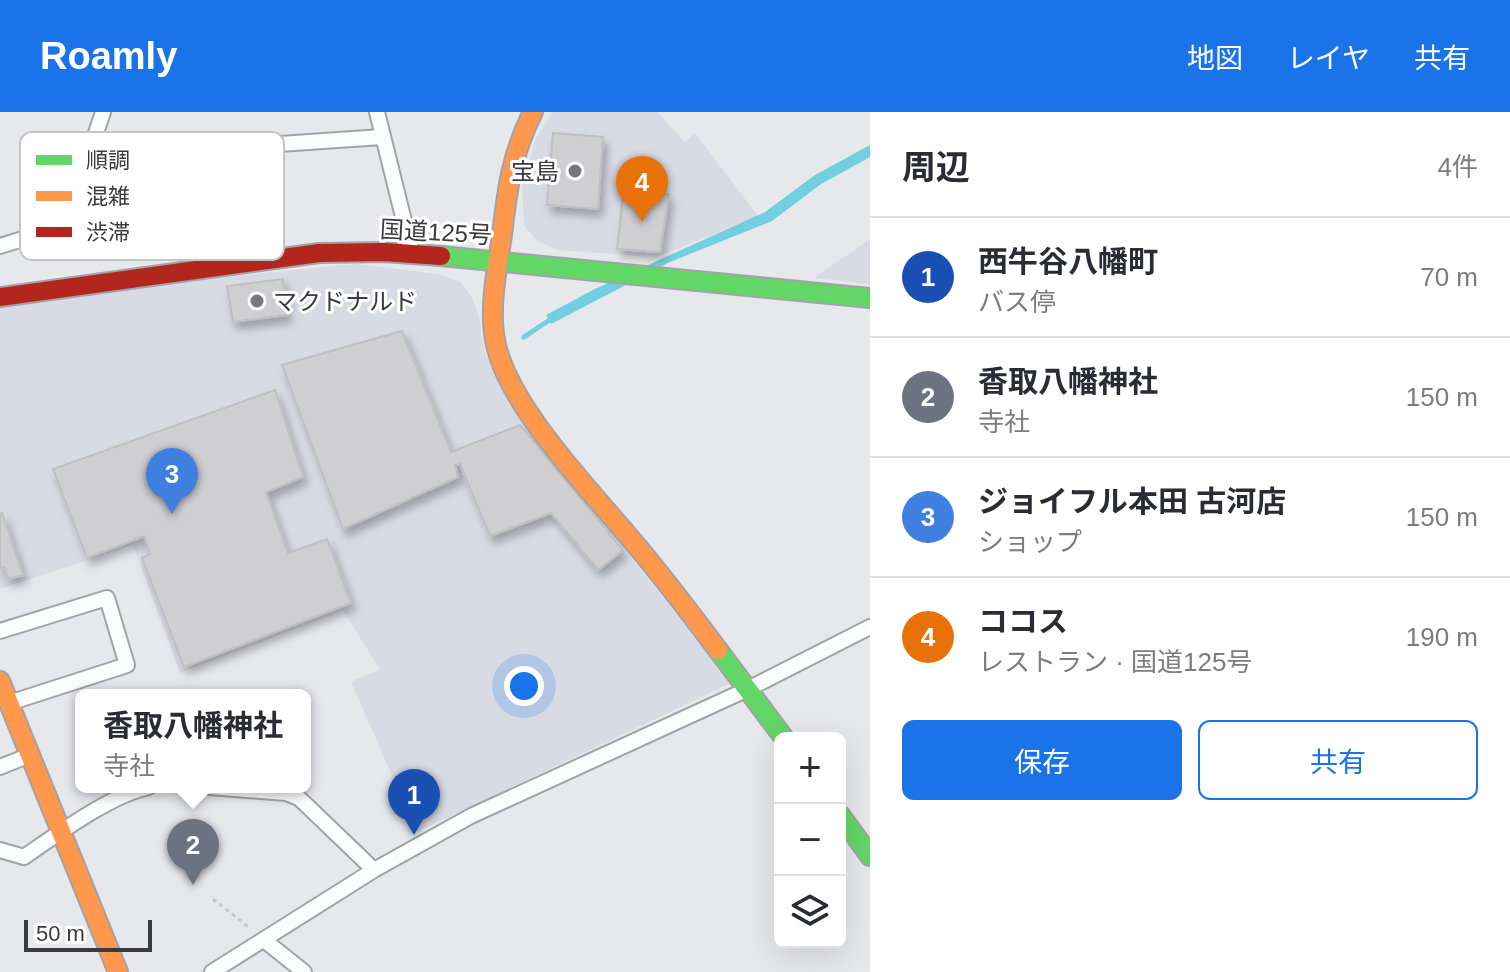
<!DOCTYPE html>
<html lang="ja">
<meta charset="utf-8">
<style>
:root{--surface:#fff;--page:#f2f2f3;--text:#2b2b33;--muted:#7c7c81;--line:#e1e1e2;--accent:#1a73e8}
body{margin:0;font-family:Helvetica,"Noto Sans JP",sans-serif;background:var(--page);color:var(--text)}
.controls{position:absolute;right:24px;bottom:24px;display:grid;overflow:hidden;border-radius:12px;box-shadow:0 8px 32px #0002}
.controls button{width:72px;height:72px;display:grid;place-items:center;padding:0;border:0;border-bottom:2px solid var(--line);background:var(--surface);color:var(--text);font:40px sans-serif}
.scale{position:absolute;left:24px;bottom:20px;width:128px;box-sizing:border-box;padding-left:8px;border:4px solid #3b3b3e;border-top:0;font-size:22px;line-height:28px;white-space:nowrap;color:#3b3b3e;-webkit-text-stroke:6px #fff;paint-order:stroke}
.you{position:absolute;left:524px;top:574px;width:28px;height:28px;margin:-20px;border:6px solid #fff;border-radius:50%;background:#1a73e8;box-shadow:0 0 0 12px #1a73e833}
.badge{display:grid;place-items:center;width:52px;height:52px;border-radius:50%;background:var(--accent);color:#fff;font-size:26px;font-weight:700}
.pin{position:absolute;translate:-50% -66px;filter:drop-shadow(0 2px 4px #0008)}
.pin::after{content:'';position:absolute;top:42px;width:28px;height:24px;background:inherit;clip-path:polygon(0 0,100% 0,50% 100%)}
.popup{position:absolute;left:75px;top:577px;width:236px;height:104px;box-sizing:border-box;display:grid;place-content:center;border-radius:12px;background:var(--surface);filter:drop-shadow(0 2px 6px #0005);font-size:26px;white-space:nowrap;color:var(--muted)}
.popup b{font-size:30px;color:var(--text)}
.popup::after{content:'';position:absolute;left:50%;top:100%;margin-left:-16px;border:16px solid transparent;border-top-color:var(--surface)}
.list{margin:0;padding:0;list-style:none}
h2{display:flex;justify-content:space-between;align-items:center;height:104px;margin:0;padding:0 32px;font-size:34px}
h2 small{font-size:26px;font-weight:400;color:var(--muted)}
.list li{display:grid;grid-template-columns:52px 1fr auto;gap:24px;align-items:center;box-sizing:border-box;height:120px;padding:0 32px;border-top:2px solid var(--line)}
.list b{display:block;font-size:30px;white-space:nowrap}
.list p{margin:0;font-size:26px;white-space:nowrap;color:var(--muted)}
.list em{font-size:26px;font-style:normal;color:var(--muted)}
.actions{display:flex;gap:16px;padding:24px 32px}
.actions a{flex:1;padding:18px 0;border:2px solid var(--accent);border-radius:12px;text-align:center;font-size:28px;color:var(--accent)}
.actions .main{background:var(--accent);color:#fff}
.icon{flex:none;width:44px;height:44px;fill:none;stroke:currentColor;stroke-width:2;stroke-linecap:round;stroke-linejoin:round}
.map{position:relative;flex:none;width:870px;height:860px;overflow:hidden}
header{display:flex;align-items:center;gap:48px;box-sizing:border-box;height:112px;padding:0 40px;background:var(--accent);color:#fff}
header strong{font-size:38px}
nav{display:flex;gap:44px;margin-inline-start:auto;font-size:28px}
main{display:flex}
aside{flex:1;background:var(--surface)}
.map>svg:first-child{display:block}
.built{fill:#d8dae4}
.water{fill:#71cfdf}
.lines{fill:none;stroke-linecap:round;stroke-linejoin:round}
.stream{stroke:#71cfdf;stroke-width:5}
.building{fill:#cfcfd2;stroke:#bfbfc2;stroke-width:2;filter:url(#shadow)}
.street-casing{stroke:#a2a3a6;stroke-width:18}
.fast-casing{stroke:#a2a3a6;stroke-width:22}
.slow-casing{stroke:#a2a3a6;stroke-width:22}
.jam-casing{stroke:#a2a3a6;stroke-width:22}
.path{stroke:#c7c7c9;stroke-width:3;stroke-dasharray:4 4;stroke-linecap:butt}
.street{stroke:#fbfcfc;stroke-width:14}
.fast{stroke:#63d668;stroke-width:18}
.slow{stroke:#ff974d;stroke-width:18}
.jam{stroke:#b3261e;stroke-width:18}
.poi-dot{fill:#77787b;stroke:#fff;stroke-width:3}
.labels{text-anchor:middle;dominant-baseline:central;stroke-width:6;stroke-linejoin:round;paint-order:stroke}
.poi-label{font-size:24px;fill:#3b3b3e;stroke:#fff;text-anchor:end}
.street-label{font-size:24px;fill:#3b3b3e;stroke:#fff}
.key{fill:#fff;stroke:#c4c4c5;stroke-width:2}
.key-label{font-size:22px;fill:#3b3b3e}
</style>
<header>
<strong>Roamly</strong>
<nav><a>地図</a><a>レイヤ</a><a>共有</a></nav>
</header>
<main>
<div class="map">
<svg width="870" height="860" viewBox="0 0 870 860">
<defs>
<filter id="shadow"><feDropShadow dx="4" dy="7" stdDeviation="4" flood-color="#0004"/></filter>
</defs>
<rect width="100%" height="100%" fill="#e7e8ec"/>
<path class="built" d="M553,0H657L685,30L695,21L758,104L657,145L557,138L536,128L524,113L522,74L535,28Z
M870,127V172L814,166Z
M354,152L440,162L460,170L472,185L479,205L484,239L503,278L545,338L731,571L417,720L351,570L380,557L343,499L180,561L133,433L0,477V193L233,164Z"/>
<path class="water" d="M870,33V45L821,72L772,109L670,150L551,212L546,203L595,177L765,100L815,63Z"/>
<g class="lines">
<path class="stream" d="M524,225L554,205"/>
</g>
<path class="building" d="M553,21L603,25L598,97L547,93Z
M624,76L669,82L660,140L617,137Z
M283,167L287,203L233,210L227,174Z
M402,219L451,340L520,313L623,438L598,458L551,401L490,424L460,352L455,353L458,365L343,417L282,253Z
M275,278L303,365L266,380L288,441L327,427L351,491L184,555L142,446L150,442L144,424L87,446L53,357Z
M2,401L23,463L8,467L4,455L0,456V402Z"/>
<g class="lines">
<defs>
<path id="street" d="M377,0L412,141
M0,134L65,114L103,0
M255,148L251,34L382,25
M0,519L107,486L127,553L9,591
M0,655L30,643
M209,675L286,681L299,686L374,758
M0,738L24,745C56,723 112,682 149,675
M264,828L304,860
M212,860L374,758L471,704L748,577L870,515"/>
<path id="fast" d="M441,144L870,186
M718,538L784,626
M840,703L870,744"/>
<path id="slow" d="M533,0C512,41 507,78 502,123C497,158 488,198 496,233C511,298 592,380 635,432C664,466 691,502 718,538
M0,569L118,860"/>
<path id="jam" d="M0,185L319,141L384,140L441,144"/>
</defs>
<use href="#street" class="street-casing"/>
<use href="#fast" class="fast-casing"/>
<use href="#slow" class="slow-casing"/>
<use href="#jam" class="jam-casing"/>
<path class="path" d="M213,787L251,817"/>
<use href="#street" class="street"/>
<use href="#fast" class="fast"/>
<use href="#slow" class="slow"/>
<use href="#jam" class="jam"/>
</g>
<g class="poi-dot">
<circle cx="575" cy="59" r="8"/>
<circle cx="257" cy="189" r="8"/>
</g>
<g class="labels">
<g class="poi-label">
<text x="559" y="59">宝島</text>
<text x="273" y="189" text-anchor="start">マクドナルド</text>
</g>
<g class="street-label">
<text transform="translate(436 120) rotate(3)">国道125号</text>
</g>
</g>
<rect x="20" y="20" width="264" height="128" rx="12" class="key"/>
<rect x="36" y="43" width="36" height="10" fill="#63d668"/>
<rect x="36" y="79" width="36" height="10" fill="#ff974d"/>
<rect x="36" y="115" width="36" height="10" fill="#b3261e"/>
<g class="key-label">
<text x="86" y="56">順調</text>
<text x="86" y="92">混雑</text>
<text x="86" y="128">渋滞</text>
</g>
</svg>
<div class="controls">
<button>+</button>
<button>−</button>
<button><svg class="icon" aria-label="layers" viewBox="0 0 24 24"><path d="M12 4l9 5-9 5-9-5zM3 14l9 5 9-5"/></svg></button>
</div>
<div class="scale">50 m</div>
<div class="you"></div>
<div class="pin badge" style="left:414px;top:723px;background:#1a4fb4">1</div>
<div class="pin badge" style="left:193px;top:773px;background:#6b7280">2</div>
<div class="popup"><b>香取八幡神社</b>寺社</div>
<div class="pin badge" style="left:172px;top:402px;background:#3f7fe0">3</div>
<div class="pin badge" style="left:642px;top:110px;background:#e8710a">4</div>
</div>
<aside>
<h2>周辺<small>4件</small></h2>
<ul class="list">
<li><span class="badge" style="background:#1a4fb4">1</span><div><b>西牛谷八幡町</b><p>バス停</p></div><em>70 m</em></li>
<li><span class="badge" style="background:#6b7280">2</span><div><b>香取八幡神社</b><p>寺社</p></div><em>150 m</em></li>
<li><span class="badge" style="background:#3f7fe0">3</span><div><b>ジョイフル本田 古河店</b><p>ショップ</p></div><em>150 m</em></li>
<li><span class="badge" style="background:#e8710a">4</span><div><b>ココス</b><p>レストラン · 国道125号</p></div><em>190 m</em></li>
</ul>
<div class="actions"><a class="main">保存</a><a>共有</a></div>
</aside>
</main>
